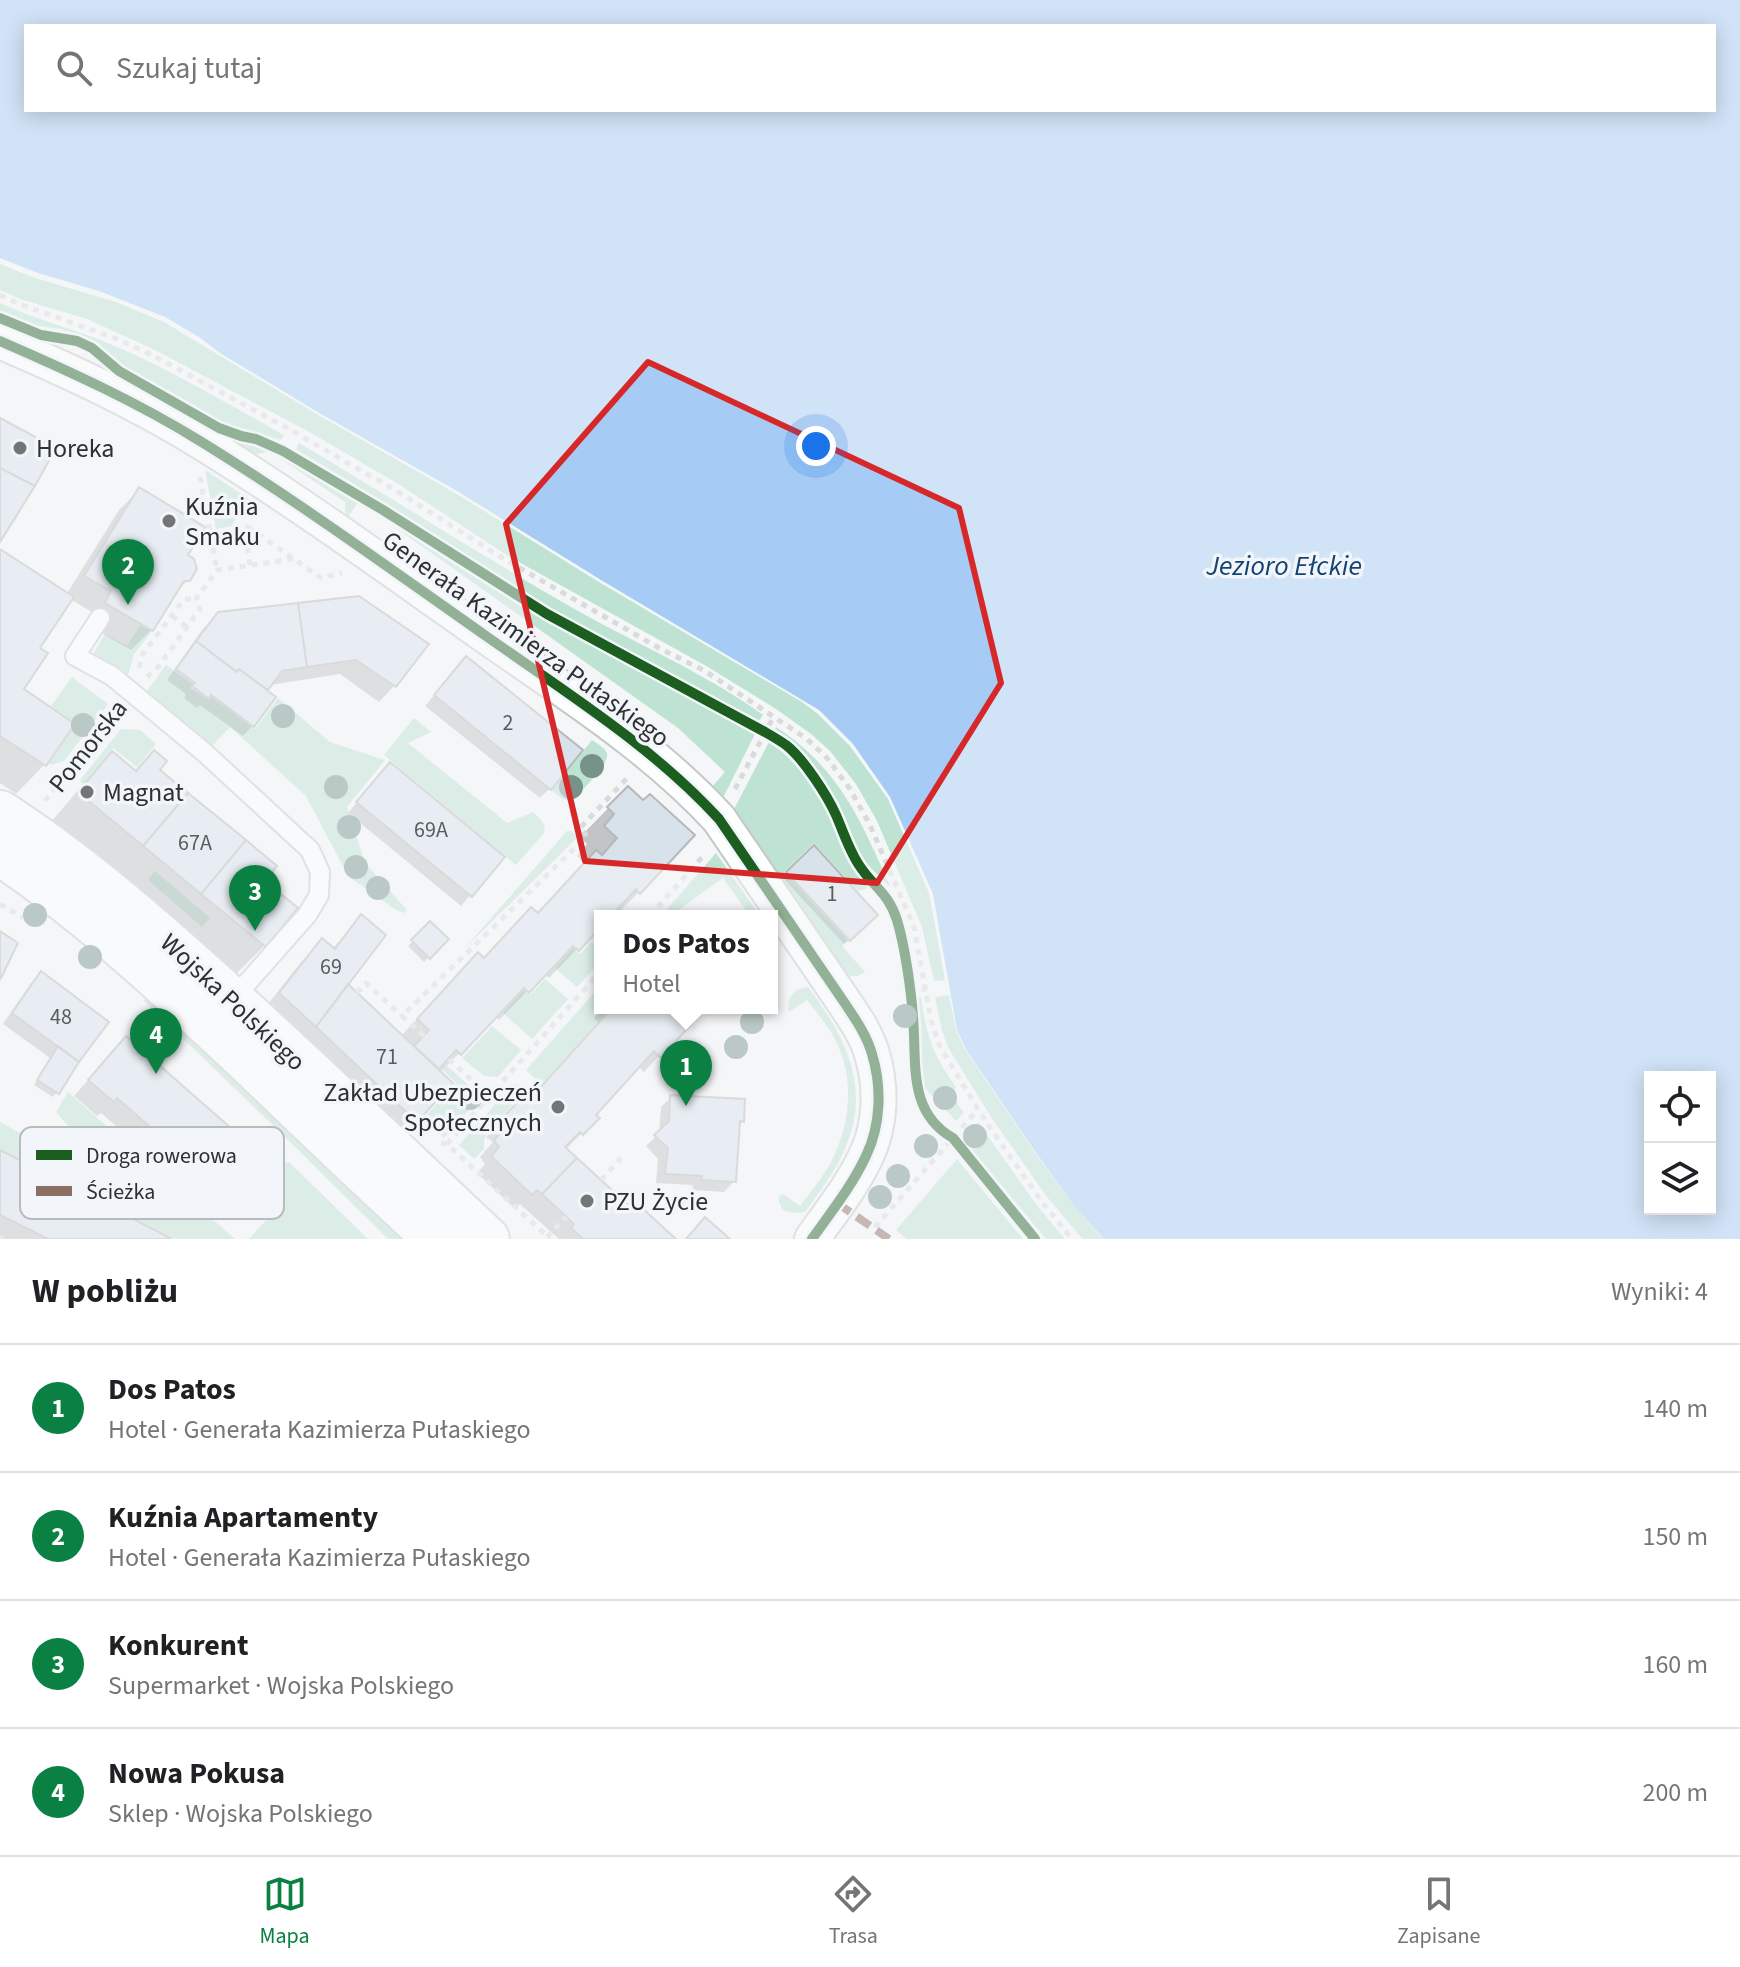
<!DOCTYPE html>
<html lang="pl">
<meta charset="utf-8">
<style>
:root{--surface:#fff;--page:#f2f2f2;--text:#202124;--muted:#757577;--line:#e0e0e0;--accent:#0b8043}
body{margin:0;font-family:"Source Sans 3",sans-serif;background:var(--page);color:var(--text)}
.controls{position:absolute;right:24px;bottom:24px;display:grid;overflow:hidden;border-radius:0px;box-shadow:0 4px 20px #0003}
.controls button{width:72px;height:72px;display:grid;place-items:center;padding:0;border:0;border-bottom:2px solid var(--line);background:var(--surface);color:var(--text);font:40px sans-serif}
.you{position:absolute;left:816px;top:446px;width:28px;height:28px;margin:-20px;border:6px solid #fff;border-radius:50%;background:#1a73e8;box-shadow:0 0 0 12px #1a73e833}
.badge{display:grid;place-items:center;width:52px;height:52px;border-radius:50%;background:var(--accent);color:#fff;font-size:26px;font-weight:700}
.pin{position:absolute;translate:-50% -66px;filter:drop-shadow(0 2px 4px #0008)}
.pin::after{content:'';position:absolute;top:42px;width:28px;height:24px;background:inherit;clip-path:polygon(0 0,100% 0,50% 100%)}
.popup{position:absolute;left:594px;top:910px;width:184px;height:104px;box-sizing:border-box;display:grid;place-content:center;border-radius:0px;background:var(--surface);filter:drop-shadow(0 2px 6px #0005);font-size:26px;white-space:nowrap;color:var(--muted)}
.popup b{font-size:30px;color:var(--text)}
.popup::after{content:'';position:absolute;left:50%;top:100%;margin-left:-16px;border:16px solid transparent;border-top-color:var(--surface)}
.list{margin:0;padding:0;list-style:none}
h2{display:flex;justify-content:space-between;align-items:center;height:104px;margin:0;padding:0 32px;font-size:34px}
h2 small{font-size:26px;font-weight:400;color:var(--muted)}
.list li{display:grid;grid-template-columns:52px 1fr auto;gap:24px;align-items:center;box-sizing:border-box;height:128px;padding:0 32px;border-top:2px solid var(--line)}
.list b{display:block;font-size:30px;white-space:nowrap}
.list p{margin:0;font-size:26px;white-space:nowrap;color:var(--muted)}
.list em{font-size:26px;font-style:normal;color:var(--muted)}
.icon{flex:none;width:44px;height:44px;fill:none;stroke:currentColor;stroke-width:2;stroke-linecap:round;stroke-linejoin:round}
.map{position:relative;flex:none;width:1740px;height:1239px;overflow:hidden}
.search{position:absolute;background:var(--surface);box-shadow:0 4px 20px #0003;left:24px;right:24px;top:24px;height:88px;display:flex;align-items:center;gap:20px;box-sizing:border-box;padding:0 28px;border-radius:0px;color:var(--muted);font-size:30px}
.sheet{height:616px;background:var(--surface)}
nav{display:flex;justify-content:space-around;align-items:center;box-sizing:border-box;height:112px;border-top:2px solid var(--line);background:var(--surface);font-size:22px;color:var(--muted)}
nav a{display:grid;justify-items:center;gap:4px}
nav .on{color:var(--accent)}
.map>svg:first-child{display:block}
.green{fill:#bee3d3}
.water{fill:#a6ccf6;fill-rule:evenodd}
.shadow{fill:#0003}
.building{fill:#d7e2ea;stroke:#b6b8b9;stroke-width:2}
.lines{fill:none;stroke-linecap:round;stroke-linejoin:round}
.lane-casing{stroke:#c5c7c8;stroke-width:22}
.street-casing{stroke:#c5c7c8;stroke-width:38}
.secondary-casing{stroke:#c5c7c8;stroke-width:48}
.path{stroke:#d9dada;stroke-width:5;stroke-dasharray:6 6;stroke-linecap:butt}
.lane{stroke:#fdfefe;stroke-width:18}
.street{stroke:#fdfefe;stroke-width:34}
.secondary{stroke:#fdfefe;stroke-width:44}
.quiet{stroke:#8d6e63;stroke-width:8;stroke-dasharray:16 8;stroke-linecap:butt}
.cycleway-casing{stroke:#f2f6fa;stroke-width:15}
.cycleway{stroke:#1b5e20;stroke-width:10}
.tree{fill:#769289}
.marked{fill:none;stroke:#d62828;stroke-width:6;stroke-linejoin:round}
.poi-dot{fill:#737577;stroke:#f2f6fa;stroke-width:3}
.labels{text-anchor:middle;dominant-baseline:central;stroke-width:7;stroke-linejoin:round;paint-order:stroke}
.number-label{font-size:22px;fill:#585c5f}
.poi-label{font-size:26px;fill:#2e3031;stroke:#f2f6fa;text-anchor:start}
.street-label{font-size:26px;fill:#2e3031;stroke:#f2f6fa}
.water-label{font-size:28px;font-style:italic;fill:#134372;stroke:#f2f6fa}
.key{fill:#f2f6fa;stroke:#b7bbbe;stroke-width:2}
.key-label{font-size:22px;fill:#2e3031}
</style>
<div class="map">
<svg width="1740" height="1239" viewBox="0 0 1740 1239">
<rect width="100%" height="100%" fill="#f4f6f8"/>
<path class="green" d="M0,264L35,278L116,302L164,322L320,416L455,493L599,582L802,702L818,714L850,746L888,799L929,893L945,980L934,981L922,927L877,821L856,784L830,751L811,734L776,709L708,667L508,556L400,485L313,434L157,351L87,319L20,299L0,290Z
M0,303C37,320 78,330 115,346C173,371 228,404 284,435L281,440L220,422L122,366L95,343L80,335L61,329L30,325L0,311Z
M241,442L270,450L359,501L346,520L345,502L269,451L250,456L239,449Z
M299,443C390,497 479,554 571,607C634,643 704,672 763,715L759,721L550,608L387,504L296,449Z
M205,470L249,499L231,526L216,529Z
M392,525L544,620L755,734L721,802L709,790L725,772L678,728Z
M140,625L152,631L134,654L128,675L123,670L93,654L105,634L127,646Z
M166,665L192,684L190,688L209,700L211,697L255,729L278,698L330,742L385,760L347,807L365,863L407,910L404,913L396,910L348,876L306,796L230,727L212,746L147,691Z
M72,677L108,704L64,761L52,765L49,763L76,724L51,706Z
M414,718L431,732L408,743L507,823L533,812C539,818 547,823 544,833L516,865L384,755Z
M776,727C840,769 861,821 891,888L868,865L860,854L840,808L812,765L787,739L775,730Z
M121,729L140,730L156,744L137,767L113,748L82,786L80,780Z
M592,740C596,743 605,748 607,753C610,764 581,791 574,799C564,802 559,797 552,790Z
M769,742C794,758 816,789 829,816C836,832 840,848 849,863C854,872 862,880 869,888L858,891L814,843L784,872L848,941L842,946L865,972C857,978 852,977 843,973L732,813Z
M567,831H572L578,837L465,948Z
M716,853L760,916H750L723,878L670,916H661Z
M155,871L210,918L202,927L148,880Z
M591,942L600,950V962L577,987L555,968L573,948L580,954Z
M545,979L568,999L532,1039L503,1013L523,990L530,995Z
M600,986V1008H610L542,1085L526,1070Z
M808,987C851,1044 875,1097 837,1165C827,1182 816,1197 805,1212L793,1213L783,1210L779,1202V1196L783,1194L800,1206C811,1191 824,1176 832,1160C853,1118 855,1069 829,1029C822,1019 814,1009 807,1000L789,1012C786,998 794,988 808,987Z
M949,995L956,1030L966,1051L1033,1150L1075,1207L1103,1239H1083L1080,1236L1047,1197L991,1117L949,1049L942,1031L935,997Z
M921,997C927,1037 932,1053 956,1087C952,1098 958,1104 964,1113L956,1121L924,1087L919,1064L920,1017L917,998Z
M152,999L410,1239H388L284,1136L143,1000Z
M492,1026L521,1050L498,1077L484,1076L462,1058Z
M447,1066L481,1096L444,1138L423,1119L456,1083L443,1070Z
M513,1084H517L525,1092L487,1132L484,1141V1149L474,1159L459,1145Z
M68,1092L235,1239H175L0,1149V1122L76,1163L84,1144L56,1112Z
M978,1122L1036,1204L1065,1239H1046L963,1139Z
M957,1159L1023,1239H907L896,1230Z
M289,1162L368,1239H249L283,1201L279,1164Z"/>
<path class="water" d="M0,0H1740V1239H1104L1075,1207L1034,1150L967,1051L957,1030L933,894L890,797L853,744L819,710L601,580L457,491L321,414L220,353L199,337L165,317L99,291L38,273L0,258ZM26,26H1714V110H26ZM1650,1077H1710V1209H1650Z"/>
<path class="shadow" d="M139,490L185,556L188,580L174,594L152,629L131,650L86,624L92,612L70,599L37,649L21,690L72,725L44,765L16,794L0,783V551L66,595L119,510Z
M218,614L426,645L394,686L379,702L340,674L270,685L265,691L253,725L243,736L200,705L197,708L184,698L186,694L167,680L202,630Z
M456,669L550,788L540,798L425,706Z
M154,753L157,770L262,881L264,946L236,974L51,822L84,783L112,754L135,772Z
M380,775L502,858L461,906L348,813Z
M628,788L639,892L615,916H600V925L549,978L544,974L499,1020L495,1016L440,1073L416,1121L395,1141L260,1014L302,961L322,941L332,949L361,917L346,985L401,1036L450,984L483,960L537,915L585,864L577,856L587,844L580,837Z
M814,848L876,915L844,944L783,878Z
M430,924L446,939L424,962L408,946Z
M41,973L106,1022L53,1097L34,1085L50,1058L3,1024L31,983Z
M604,1008L702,1009L644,1072L638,1066L593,1115L597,1118L565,1150L637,1216L673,1239H559L520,1204L515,1209L477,1173L485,1164L480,1157L493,1142L486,1137L510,1112L529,1101L599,1023L594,1018Z
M111,1054L263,1158L206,1219L183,1199L190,1191L101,1113L97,1116L74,1096Z
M671,1097L742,1121L737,1125L734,1181L724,1192L692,1190L693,1185L656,1183L658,1159L646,1146L659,1133L661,1107Z
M0,1153L167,1239H0Z"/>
<path class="building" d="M0,418L56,448L35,486L0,468Z
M0,468L35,486L0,542Z
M139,487L205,527L188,555L194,559L197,569L190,581H184L153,631L105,603L111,591L84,576Z
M0,549L74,597L40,648L48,653L24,689L75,724L46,766L0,736Z
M359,596L429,644L396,687L356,660L307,667L298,603Z
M298,603L307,667L282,671L268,690L239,669L237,672L196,641L218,612Z
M196,641L237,672L239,669L276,697L254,727L211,695L209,699L192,686L195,683L176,669Z
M466,656L583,750L551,790L434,695Z
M154,750L167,761L160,770L188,793L143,846L78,792L112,751L136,771Z
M390,762L505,857L472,897L356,802Z
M628,786L643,800L650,794L695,835L640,894L636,889L611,916H600V928L579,951L573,946L529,993L524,988L461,1055L456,1050L439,1069L414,1046L429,1030L417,1019L478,952L484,958L531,907L538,913L596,850L602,855L617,838L604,826L614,814L607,807Z
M188,793L246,840L201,894L143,846Z
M246,840L277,866L265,881L298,908L266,947L201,894Z
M814,845L878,915L850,941L786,872Z
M361,914L386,935L316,1027L279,993L322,938L335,949Z
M430,921L449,939L430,959L411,940Z
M0,931L18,943L0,980Z
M41,971L109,1022L79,1062L12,1013Z
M348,984L453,1083L417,1122L316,1027Z
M612,1008L705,1009L661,1058L654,1051L596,1115L600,1118L583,1135L580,1132L565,1147L577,1158L542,1194L537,1190L532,1195L491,1156L499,1147L494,1141L506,1126L500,1121L525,1094L530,1099Z
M126,1036L265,1158L223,1205L196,1182L204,1174L117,1098L114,1102L88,1080Z
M58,1046L79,1062L59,1094L37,1080Z
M670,1095L745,1099L744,1122L740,1121L736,1182L701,1180L702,1176L665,1174L668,1148L654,1135L669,1121Z
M0,1150L172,1239H48L0,1215Z
M577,1158L637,1213L642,1208L676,1239H583L571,1228L574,1224L542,1194Z
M705,1217L730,1239H686Z"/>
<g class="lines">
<defs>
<path id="lane" d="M100,618L75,656L112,676L205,753L310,850L320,872L319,895L307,915L232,1000"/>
<path id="street" d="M0,341C69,371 137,402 200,441C299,502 392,570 486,636C567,693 652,746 719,819L846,1005C856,1020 867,1036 872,1054C882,1087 881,1125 866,1156C852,1186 831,1212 812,1239"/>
<path id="secondary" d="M0,813C85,868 160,935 235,1003C320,1080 403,1160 487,1239
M0,853C93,915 174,992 255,1068C315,1126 375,1183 436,1239"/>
</defs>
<use href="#lane" class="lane-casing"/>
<use href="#street" class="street-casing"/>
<use href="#secondary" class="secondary-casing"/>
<path class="path" d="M0,295L17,303L120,340L154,356L287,428L395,490L504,559L659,648L705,671L807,739L827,758L850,789L870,825L914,927L931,1020L940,1047L986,1122L1042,1202L1072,1239
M200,477L217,570
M248,527L321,578L342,573
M211,537L245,531
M250,565L245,531L248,527L251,513
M172,616L187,627
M139,668L143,654L184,599H196
M147,677L158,667L200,609L196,599L217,570L293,559
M735,789L774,716
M45,801L115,711
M0,904L23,918
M650,916L704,855
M910,991L926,989
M357,993L366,983L402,1016
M424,1036L402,1016L587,836L580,828L630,775
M449,1059L489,1096
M441,1143L447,1144L550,1239
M447,1144L600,972
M601,1180L623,1156
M875,1227L978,1109
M0,1237L3,1239
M547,1237L566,1217"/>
<use href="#lane" class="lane"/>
<use href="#street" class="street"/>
<use href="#secondary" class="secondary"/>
<path class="quiet" d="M837,1203L889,1239"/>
<defs>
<path id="cycleway" d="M0,318L41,335L77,341L92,348L119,371L219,428L241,436L256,439L283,451L383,510L547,614L765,732C772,736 779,740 786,745C803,758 827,795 836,815C843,831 849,850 859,865C873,887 888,892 897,920C905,947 911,989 913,1017C917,1062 907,1112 953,1138L1035,1239
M0,341C69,371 137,402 200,441C299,502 392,570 486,636C567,693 652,746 719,819L846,1005C856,1020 867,1036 872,1054C882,1087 881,1125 866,1156C852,1186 831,1212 812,1239"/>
</defs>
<use href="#cycleway" class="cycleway-casing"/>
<use href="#cycleway" class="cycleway"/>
</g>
<g class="tree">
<circle cx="283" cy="716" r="12"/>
<circle cx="83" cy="725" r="12"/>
<circle cx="592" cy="766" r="12"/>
<circle cx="336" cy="787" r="12"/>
<circle cx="571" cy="787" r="12"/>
<circle cx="349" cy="827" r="12"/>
<circle cx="356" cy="867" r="12"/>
<circle cx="378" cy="888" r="12"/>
<circle cx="35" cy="915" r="12"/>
<circle cx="90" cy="957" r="12"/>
<circle cx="905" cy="1016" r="12"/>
<circle cx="752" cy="1022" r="12"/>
<circle cx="736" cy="1047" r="12"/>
<circle cx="470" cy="1098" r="12"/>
<circle cx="945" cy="1098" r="12"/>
<circle cx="975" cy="1136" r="12"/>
<circle cx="926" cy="1146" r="12"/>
<circle cx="898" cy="1176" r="12"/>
<circle cx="880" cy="1197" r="12"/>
</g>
<path d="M0 0H1740V1239H0ZM648,362L959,508L1001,683L877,883L585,861L506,524Z" fill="#f4f6f8" fill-opacity=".55" fill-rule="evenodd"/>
<path class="marked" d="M648,362L959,508L1001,683L877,883L585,861L506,524Z"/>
<g class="poi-dot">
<circle cx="20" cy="448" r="8"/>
<circle cx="169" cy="521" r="8"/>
<circle cx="87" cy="792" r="8"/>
<circle cx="558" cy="1107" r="8"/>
<circle cx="587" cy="1201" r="8"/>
</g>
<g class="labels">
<g class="number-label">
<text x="508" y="723">2</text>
<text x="431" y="830">69A</text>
<text x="195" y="843">67A</text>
<text x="832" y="894">1</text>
<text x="331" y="967">69</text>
<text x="61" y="1017">48</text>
<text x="387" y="1057">71</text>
</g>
<g class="poi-label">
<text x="36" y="448">Horeka</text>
<text x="185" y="506">Kuźnia<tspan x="185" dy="30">Smaku</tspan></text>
<text x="103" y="792">Magnat</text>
<text x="542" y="1092" text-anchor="end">Zakład Ubezpieczeń<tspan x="542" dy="30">Społecznych</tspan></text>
<text x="603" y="1201">PZU Życie</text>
</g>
<g class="street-label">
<text transform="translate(526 639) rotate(36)">Generała Kazimierza Pułaskiego</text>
<text transform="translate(88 746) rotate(-52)">Pomorska</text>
<text transform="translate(233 1002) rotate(43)">Wojska Polskiego</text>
</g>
<g class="water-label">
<text x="1284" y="566">Jezioro Ełckie</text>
</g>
</g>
<rect x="20" y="1127" width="264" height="92" rx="12" class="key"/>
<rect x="36" y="1150" width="36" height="10" fill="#1b5e20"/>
<rect x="36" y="1186" width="36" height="10" fill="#8d6e63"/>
<g class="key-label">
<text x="86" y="1163">Droga rowerowa</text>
<text x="86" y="1199">Ścieżka</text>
</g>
</svg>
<div class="controls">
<button><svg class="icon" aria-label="locate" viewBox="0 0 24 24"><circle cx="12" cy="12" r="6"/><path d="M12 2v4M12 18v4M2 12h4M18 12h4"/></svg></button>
<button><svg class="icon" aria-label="layers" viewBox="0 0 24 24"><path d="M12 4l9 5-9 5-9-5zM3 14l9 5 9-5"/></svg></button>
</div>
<div class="you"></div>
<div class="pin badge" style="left:686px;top:1106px">1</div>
<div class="popup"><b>Dos Patos</b>Hotel</div>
<div class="pin badge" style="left:128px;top:605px">2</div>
<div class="pin badge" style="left:255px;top:931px">3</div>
<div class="pin badge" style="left:156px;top:1074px">4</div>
<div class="search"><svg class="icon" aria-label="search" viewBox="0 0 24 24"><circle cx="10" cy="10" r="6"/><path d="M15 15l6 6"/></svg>Szukaj tutaj</div>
</div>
<section class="sheet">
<h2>W pobliżu<small>Wyniki: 4</small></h2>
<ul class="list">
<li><span class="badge">1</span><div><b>Dos Patos</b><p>Hotel · Generała Kazimierza Pułaskiego</p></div><em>140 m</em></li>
<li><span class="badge">2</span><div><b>Kuźnia Apartamenty</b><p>Hotel · Generała Kazimierza Pułaskiego</p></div><em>150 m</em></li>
<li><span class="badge">3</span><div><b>Konkurent</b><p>Supermarket · Wojska Polskiego</p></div><em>160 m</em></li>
<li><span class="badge">4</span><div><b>Nowa Pokusa</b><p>Sklep · Wojska Polskiego</p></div><em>200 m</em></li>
</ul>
</section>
<nav>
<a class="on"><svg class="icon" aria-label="map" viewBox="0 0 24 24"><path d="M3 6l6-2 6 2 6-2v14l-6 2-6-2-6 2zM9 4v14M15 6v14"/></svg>Mapa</a>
<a><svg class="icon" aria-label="directions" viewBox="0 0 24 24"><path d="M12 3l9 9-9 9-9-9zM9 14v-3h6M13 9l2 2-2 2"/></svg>Trasa</a>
<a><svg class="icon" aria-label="saved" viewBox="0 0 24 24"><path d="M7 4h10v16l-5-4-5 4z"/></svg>Zapisane</a>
</nav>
